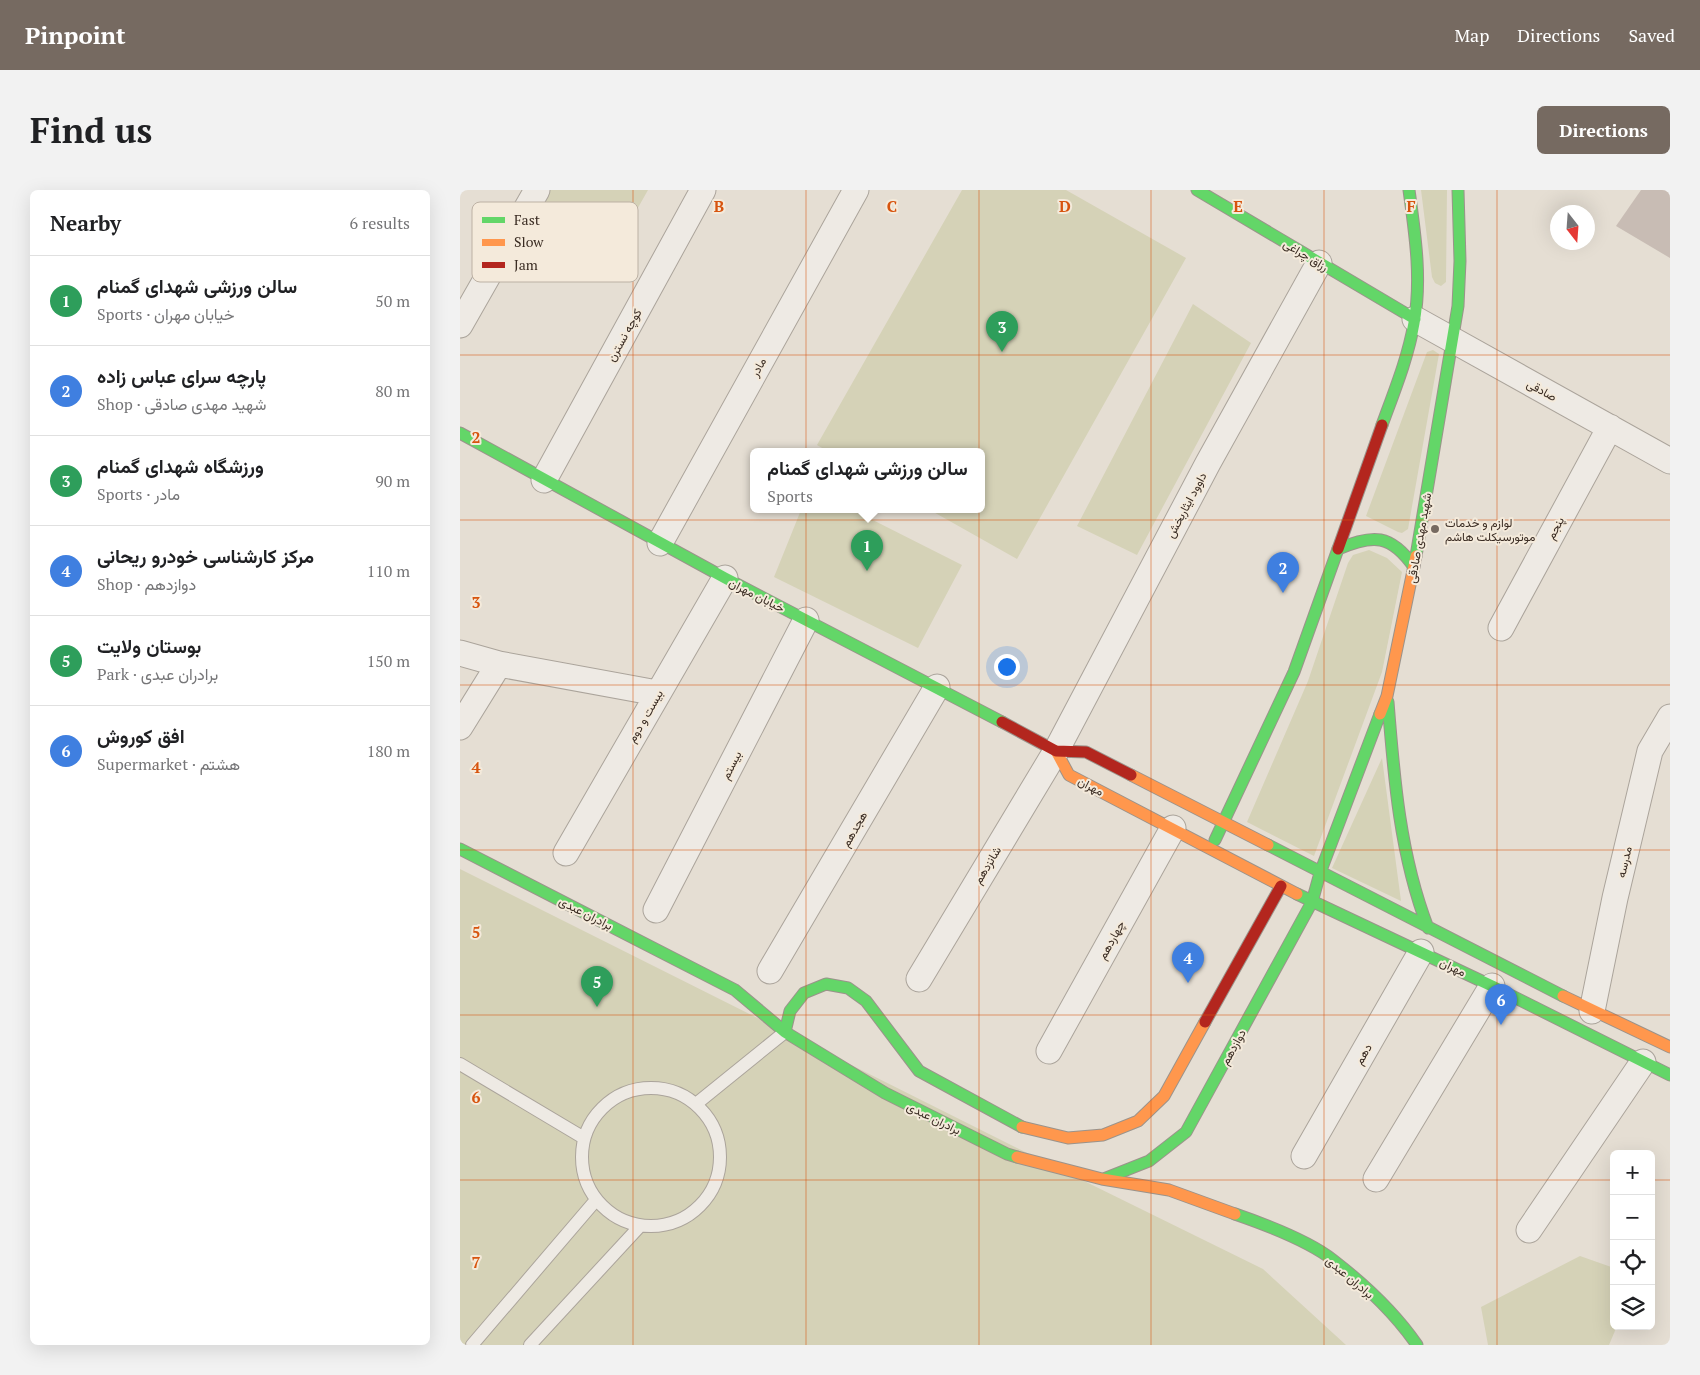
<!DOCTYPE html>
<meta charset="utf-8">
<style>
:root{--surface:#fff;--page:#f2f2f2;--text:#202124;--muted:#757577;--line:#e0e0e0;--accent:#766a61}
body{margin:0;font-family:"PT Serif",Vazirmatn,serif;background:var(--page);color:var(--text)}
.controls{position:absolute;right:15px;bottom:15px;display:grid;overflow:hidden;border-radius:8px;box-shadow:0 5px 20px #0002}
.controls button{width:45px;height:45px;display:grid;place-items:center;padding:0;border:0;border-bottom:1px solid var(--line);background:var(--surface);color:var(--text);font:25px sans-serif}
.compass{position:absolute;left:1090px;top:15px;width:45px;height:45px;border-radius:50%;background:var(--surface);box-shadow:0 5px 20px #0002;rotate:163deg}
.you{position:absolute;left:546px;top:476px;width:18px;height:18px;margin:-12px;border:4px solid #fff;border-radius:50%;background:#1a73e8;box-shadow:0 0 0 8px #1a73e833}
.badge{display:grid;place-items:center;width:32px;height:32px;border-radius:50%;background:var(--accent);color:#fff;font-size:16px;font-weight:700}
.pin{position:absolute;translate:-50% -41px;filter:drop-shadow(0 1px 2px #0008)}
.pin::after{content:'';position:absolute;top:26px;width:18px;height:15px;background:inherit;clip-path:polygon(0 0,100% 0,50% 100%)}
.popup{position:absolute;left:290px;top:258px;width:235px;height:65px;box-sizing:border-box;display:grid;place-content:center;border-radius:8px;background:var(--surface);filter:drop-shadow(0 1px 4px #0005);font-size:16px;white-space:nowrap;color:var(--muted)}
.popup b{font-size:19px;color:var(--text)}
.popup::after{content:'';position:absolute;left:50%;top:100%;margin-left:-10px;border:10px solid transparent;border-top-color:var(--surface)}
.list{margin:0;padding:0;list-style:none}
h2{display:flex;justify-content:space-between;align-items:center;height:65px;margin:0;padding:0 20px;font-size:21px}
h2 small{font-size:16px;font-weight:400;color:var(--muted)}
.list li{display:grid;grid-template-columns:32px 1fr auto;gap:15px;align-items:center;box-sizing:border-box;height:90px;padding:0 20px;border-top:1px solid var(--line)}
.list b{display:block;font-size:19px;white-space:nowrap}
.list p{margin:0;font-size:16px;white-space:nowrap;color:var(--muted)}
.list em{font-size:16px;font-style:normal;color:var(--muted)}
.icon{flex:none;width:28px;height:28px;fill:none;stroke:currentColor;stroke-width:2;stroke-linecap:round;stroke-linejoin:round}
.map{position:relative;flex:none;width:1210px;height:1155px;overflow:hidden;border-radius:8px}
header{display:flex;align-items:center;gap:30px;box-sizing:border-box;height:70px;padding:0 25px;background:var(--accent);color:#fff}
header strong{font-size:24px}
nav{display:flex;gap:28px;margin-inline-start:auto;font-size:18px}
.intro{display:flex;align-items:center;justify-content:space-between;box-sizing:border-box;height:120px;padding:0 30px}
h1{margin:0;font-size:35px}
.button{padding:12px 22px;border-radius:8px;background:var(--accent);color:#fff;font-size:18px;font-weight:700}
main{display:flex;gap:30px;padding:0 30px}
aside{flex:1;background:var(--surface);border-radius:8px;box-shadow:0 5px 20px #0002}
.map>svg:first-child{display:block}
.green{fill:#d5d2b7}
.building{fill:#c8bcb4}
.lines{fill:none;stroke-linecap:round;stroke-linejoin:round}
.lane-casing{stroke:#aba49b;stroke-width:14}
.street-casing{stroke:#aba49b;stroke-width:27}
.fast-casing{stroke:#9b938b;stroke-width:13}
.slow-casing{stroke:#9b938b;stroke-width:13}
.jam-casing{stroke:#9b938b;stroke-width:13}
.lane{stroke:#eeeae4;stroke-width:12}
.street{stroke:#eeeae4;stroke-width:25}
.fast{stroke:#63d668;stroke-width:11}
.slow{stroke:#ff974d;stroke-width:11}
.jam{stroke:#b3261e;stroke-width:11}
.grid{fill:none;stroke:#d7540e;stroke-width:1;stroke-opacity:0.55}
.poi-dot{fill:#766a61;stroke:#f4eadb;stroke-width:2}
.labels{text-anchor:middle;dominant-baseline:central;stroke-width:4;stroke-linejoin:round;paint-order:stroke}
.street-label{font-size:12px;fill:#3a2c23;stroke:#f4eadb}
.poi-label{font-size:12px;fill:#3a2c23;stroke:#f4eadb;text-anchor:start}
.key{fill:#f4eadb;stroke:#bcb1a4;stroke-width:1}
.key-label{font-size:14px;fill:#3a2c23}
.grid-label{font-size:16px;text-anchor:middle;font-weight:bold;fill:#d7540e;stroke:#f4eadb;stroke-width:4;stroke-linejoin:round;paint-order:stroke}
</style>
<header>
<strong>Pinpoint</strong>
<nav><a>Map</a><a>Directions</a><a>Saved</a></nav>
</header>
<div class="intro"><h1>Find us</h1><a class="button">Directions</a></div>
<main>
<aside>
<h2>Nearby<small>6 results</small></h2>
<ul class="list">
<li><span class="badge" style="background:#2e9e5b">1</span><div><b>سالن ورزشی شهدای گمنام</b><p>Sports · خیابان مهران</p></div><em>50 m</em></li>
<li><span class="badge" style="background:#3f7fe0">2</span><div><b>پارچه سرای عباس زاده</b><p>Shop · شهید مهدی صادقی</p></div><em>80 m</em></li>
<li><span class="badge" style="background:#2e9e5b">3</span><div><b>ورزشگاه شهدای گمنام</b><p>Sports · مادر</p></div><em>90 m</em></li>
<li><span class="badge" style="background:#3f7fe0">4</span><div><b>مرکز کارشناسی خودرو ریحانی</b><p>Shop · دوازدهم</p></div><em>110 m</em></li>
<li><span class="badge" style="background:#2e9e5b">5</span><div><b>بوستان ولایت</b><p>Park · برادران عبدی</p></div><em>150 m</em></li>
<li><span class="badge" style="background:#3f7fe0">6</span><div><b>افق کوروش</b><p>Supermarket · هشتم</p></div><em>180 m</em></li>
</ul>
</aside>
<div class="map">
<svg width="1210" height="1155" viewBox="0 0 1210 1155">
<rect width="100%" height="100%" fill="#e5ded3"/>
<path class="green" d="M85,0H188L140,85L64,33Z
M502,0H606L726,68L557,369L470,320H521V262H369L357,255Z
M961,0H987L986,92L981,96L975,93L972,87Z
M733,114L791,153L677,365L617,336Z
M973,160L979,164L948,339L942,343L938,342L906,326L967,162Z
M341,320H393L502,375L458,458L314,387Z
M909,360L927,368L942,382L922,482L854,666L787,632L848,491L888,373L893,365Z
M922,568L941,711L872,678Z
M0,679L549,954L803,1079L886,1155H0Z
M1120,1066L1154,1078V1136H1157L1149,1155H1028L1021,1117Z"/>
<path class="building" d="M1181,0H1210V68L1156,36Z"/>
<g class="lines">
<defs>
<path id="lane" d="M0,874L124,948
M122 967a69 69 0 1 1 138 0a69 69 0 1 1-138 0Z
M236,914L325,842
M12,1155L136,1010
M70,1155L180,1036"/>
<path id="street" d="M955,129L1210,271
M0,135L77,0
M84,290L243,0
M200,353L396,0
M1041,438L1150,237
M0,463L39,474L197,503
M0,537L39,474
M106,663L265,388
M196,720L346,430
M310,781L477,497
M459,789L596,561L748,273L859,73
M1132,821L1155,708L1190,561L1210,527
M589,861L713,638
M844,966L961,762
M916,989L1032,796
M1069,1040L1183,872"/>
<path id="fast" d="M737,0L955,129
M922,235C934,202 948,168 954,133C962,89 955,44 949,0
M0,243L265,388L542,532
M878,359C913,344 931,344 954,377
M956,366L998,116L1000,71L998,0
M928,512C934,589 940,665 968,738
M755,650L834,482L878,359
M808,655L1103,806
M0,659L275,800L325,842L425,903L547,964L557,967
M837,704L1032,796L1210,885
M325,842L330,821L344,803L366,794L388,798L406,811L459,881L562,937
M646,988L689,971L726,942L852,712L860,683L920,524
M775,1024C804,1034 849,1051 873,1070C904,1094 935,1123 957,1155"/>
<path id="slow" d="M920,524L927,506L956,366
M596,561L609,585L837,704
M671,585L808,655
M1103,806L1210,857
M562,937L608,948L643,945L678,931L704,906L745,832
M557,967L642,989L709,1000L775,1024"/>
<path id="jam" d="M878,359L922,235
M542,532L596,561L626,562L671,585
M745,832L821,696"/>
</defs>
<use href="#lane" class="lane-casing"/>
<use href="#street" class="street-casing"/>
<use href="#fast" class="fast-casing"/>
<use href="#slow" class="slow-casing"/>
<use href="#jam" class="jam-casing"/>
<use href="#lane" class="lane"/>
<use href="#street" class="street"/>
<use href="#fast" class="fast"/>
<use href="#slow" class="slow"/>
<use href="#jam" class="jam"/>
</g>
<path class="grid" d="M173,0V1155M346,0V1155M519,0V1155M691,0V1155M864,0V1155M1037,0V1155M0,165H1210M0,330H1210M0,495H1210M0,660H1210M0,825H1210M0,990H1154M1191,990H1210"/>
<circle class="poi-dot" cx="975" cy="339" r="5"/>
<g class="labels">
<g class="street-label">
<text transform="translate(846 65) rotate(31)">رزاق چراغی</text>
<text transform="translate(164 145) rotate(-61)">کوچه نسترن</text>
<text transform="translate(298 177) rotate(-61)">مادر</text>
<text transform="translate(1082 200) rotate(29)">صادقی</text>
<text transform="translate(726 315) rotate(-62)">داوود ایثاربخش</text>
<text transform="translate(1095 338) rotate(-62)">پنجم</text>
<text transform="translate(959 348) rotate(-80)">شهید مهدی صادقی</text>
<text transform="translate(297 405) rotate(27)">خیابان مهران</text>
<text transform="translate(185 526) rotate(-60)">بیست و دوم</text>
<text transform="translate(271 575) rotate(-63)">بیستم</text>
<text transform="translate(631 596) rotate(27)">مهران</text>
<text transform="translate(394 639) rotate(-60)">هجدهم</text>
<text transform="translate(1164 672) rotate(-77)">مدرسه</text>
<text transform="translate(527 675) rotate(-59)">شانزدهم</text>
<text transform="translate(126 723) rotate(27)">برادران عبدی</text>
<text transform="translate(651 750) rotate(-61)">چهاردهم</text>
<text transform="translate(993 777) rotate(25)">مهران</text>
<text transform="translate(773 857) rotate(-61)">دوازدهم</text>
<text transform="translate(903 864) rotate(-60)">دهم</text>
<text transform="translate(474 928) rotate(26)">برادران عبدی</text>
<text transform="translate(890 1087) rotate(40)">برادران عبدی</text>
</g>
<g class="poi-label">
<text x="985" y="332">لوازم و خدمات<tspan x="985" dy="14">موتورسیکلت هاشم</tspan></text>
</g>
</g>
<rect x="12" y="12" width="166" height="80" rx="8" class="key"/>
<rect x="22" y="27" width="23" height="6" fill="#63d668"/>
<rect x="22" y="49" width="23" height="7" fill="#ff974d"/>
<rect x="22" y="72" width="23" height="6" fill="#b3261e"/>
<g class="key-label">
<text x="54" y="35">Fast</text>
<text x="54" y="57">Slow</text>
<text x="54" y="80">Jam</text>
</g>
<g class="grid-label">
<text x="259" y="22">B</text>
<text x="432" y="22">C</text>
<text x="605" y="22">D</text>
<text x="778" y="22">E</text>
<text x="951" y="22">F</text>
<text x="16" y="253">2</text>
<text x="16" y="418">3</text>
<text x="16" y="583">4</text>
<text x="16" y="748">5</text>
<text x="16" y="913">6</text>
<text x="16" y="1078">7</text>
</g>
</svg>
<div class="controls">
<button>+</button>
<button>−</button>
<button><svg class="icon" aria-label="locate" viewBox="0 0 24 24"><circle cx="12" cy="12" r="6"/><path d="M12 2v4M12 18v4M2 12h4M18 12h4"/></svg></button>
<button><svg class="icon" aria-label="layers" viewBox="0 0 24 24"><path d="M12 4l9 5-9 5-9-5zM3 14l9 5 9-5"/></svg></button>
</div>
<svg class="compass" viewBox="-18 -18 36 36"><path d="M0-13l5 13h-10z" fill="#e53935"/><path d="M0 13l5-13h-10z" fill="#757577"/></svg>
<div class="you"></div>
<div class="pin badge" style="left:407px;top:381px;background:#2e9e5b">1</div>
<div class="popup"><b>سالن ورزشی شهدای گمنام</b>Sports</div>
<div class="pin badge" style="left:823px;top:403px;background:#3f7fe0">2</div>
<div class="pin badge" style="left:542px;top:162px;background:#2e9e5b">3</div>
<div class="pin badge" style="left:728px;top:793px;background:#3f7fe0">4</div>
<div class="pin badge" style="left:137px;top:817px;background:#2e9e5b">5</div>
<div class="pin badge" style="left:1041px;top:835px;background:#3f7fe0">6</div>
</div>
</main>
